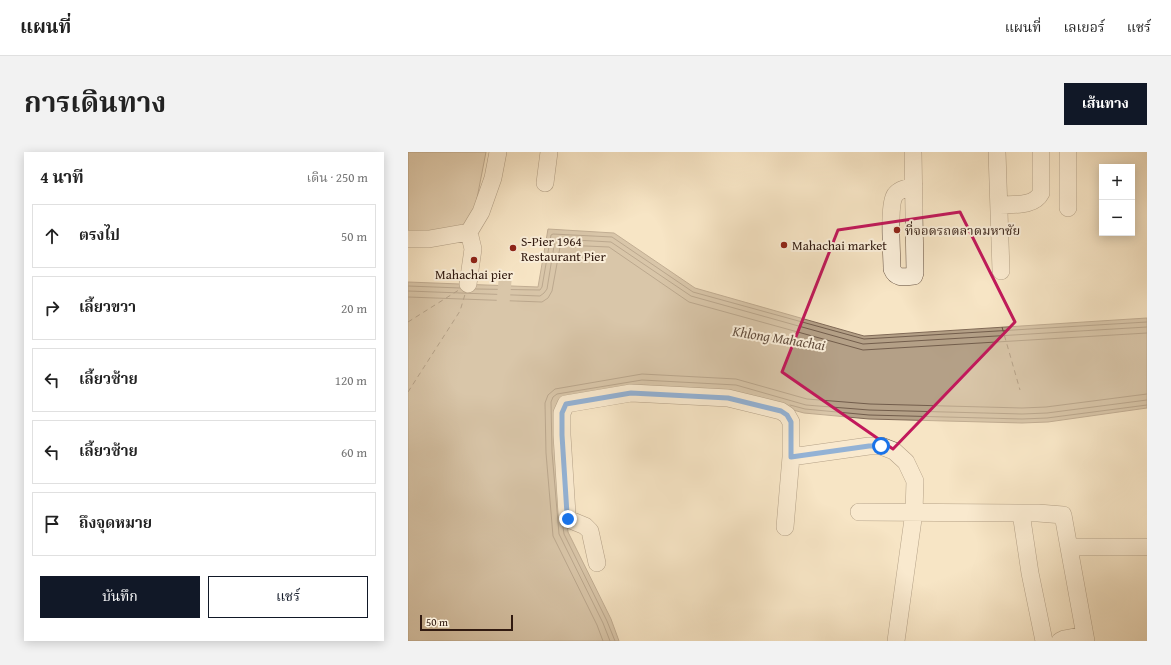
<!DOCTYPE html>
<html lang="th">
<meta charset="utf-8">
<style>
:root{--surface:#fff;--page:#f2f2f2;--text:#222;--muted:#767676;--line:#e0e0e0;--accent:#111827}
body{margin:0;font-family:"Gentium Book Plus","Noto Serif Thai",serif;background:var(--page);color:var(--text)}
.controls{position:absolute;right:12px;top:12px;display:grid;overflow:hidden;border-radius:0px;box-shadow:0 2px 10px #0003}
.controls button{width:36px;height:36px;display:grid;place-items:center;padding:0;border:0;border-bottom:1px solid var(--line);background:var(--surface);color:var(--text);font:20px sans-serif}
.scale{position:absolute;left:12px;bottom:10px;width:93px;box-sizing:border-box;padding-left:4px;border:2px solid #311a10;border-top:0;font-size:11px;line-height:14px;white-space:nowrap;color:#311a10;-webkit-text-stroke:3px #faeed9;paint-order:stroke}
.stop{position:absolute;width:12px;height:12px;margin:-9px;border:3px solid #1a73e8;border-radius:50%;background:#fff}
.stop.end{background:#1a73e8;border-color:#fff;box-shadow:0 1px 4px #0008}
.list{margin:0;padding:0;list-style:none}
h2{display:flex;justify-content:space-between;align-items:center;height:52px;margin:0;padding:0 16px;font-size:17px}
h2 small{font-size:13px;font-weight:400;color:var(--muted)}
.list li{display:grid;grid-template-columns:26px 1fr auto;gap:12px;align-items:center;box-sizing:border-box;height:64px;margin:0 8px 8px;padding:0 8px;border:1px solid var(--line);border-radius:0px}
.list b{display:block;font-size:15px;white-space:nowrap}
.list em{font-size:13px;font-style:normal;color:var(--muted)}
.actions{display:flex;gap:8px;padding:12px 16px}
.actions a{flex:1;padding:9px 0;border:1px solid var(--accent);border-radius:0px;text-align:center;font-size:14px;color:var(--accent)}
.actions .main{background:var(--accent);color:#fff}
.icon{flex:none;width:22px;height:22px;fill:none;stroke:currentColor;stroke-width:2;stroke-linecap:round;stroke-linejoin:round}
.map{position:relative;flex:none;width:739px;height:489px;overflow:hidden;border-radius:0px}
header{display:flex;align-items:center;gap:24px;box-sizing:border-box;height:56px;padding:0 20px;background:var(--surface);border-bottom:1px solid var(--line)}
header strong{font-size:19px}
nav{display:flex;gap:22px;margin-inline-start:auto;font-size:14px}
.intro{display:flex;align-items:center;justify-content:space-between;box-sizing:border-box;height:96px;padding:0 24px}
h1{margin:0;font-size:28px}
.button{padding:10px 18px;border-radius:0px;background:var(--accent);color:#fff;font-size:14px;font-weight:700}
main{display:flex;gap:24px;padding:0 24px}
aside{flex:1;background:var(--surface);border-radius:0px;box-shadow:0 2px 10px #0003}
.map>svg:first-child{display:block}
.green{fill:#d5c2a6;stroke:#836e5b}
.water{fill:#b4a087;stroke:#806a57}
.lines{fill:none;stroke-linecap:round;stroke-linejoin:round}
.shore{stroke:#725d4c;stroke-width:1}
.canal{stroke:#b4a087;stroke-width:13}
.ferry{stroke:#655040;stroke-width:1;stroke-dasharray:5 4;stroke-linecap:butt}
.minor-casing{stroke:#624d3d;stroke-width:18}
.minor{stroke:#faeed9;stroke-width:17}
.route{stroke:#1a73e8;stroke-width:5}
.marked{fill:none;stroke:#c2185b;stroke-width:3;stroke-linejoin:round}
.poi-dot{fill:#8f2418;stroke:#faeed9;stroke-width:1.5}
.labels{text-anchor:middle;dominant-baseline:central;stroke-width:4;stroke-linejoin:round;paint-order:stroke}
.poi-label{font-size:13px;fill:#311a10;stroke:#faeed9;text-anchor:start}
.water-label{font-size:14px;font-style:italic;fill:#655040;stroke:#faeed9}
</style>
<header>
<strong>แผนที่</strong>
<nav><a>แผนที่</a><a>เลเยอร์</a><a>แชร์</a></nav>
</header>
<div class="intro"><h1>การเดินทาง</h1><a class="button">เส้นทาง</a></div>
<main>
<aside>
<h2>4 นาที<small>เดิน · 250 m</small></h2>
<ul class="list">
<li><svg class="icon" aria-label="ahead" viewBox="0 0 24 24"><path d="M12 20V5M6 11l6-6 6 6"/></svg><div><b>ตรงไป</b></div><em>50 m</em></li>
<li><svg class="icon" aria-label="right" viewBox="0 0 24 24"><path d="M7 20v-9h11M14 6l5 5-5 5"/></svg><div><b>เลี้ยวขวา</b></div><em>20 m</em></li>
<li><svg class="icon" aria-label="left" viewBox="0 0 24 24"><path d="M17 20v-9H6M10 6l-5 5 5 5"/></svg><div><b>เลี้ยวซ้าย</b></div><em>120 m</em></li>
<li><svg class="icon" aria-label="left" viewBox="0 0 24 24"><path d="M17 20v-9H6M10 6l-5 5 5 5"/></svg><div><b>เลี้ยวซ้าย</b></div><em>60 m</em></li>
<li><svg class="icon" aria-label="arrive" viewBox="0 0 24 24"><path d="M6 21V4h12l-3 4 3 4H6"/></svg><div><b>ถึงจุดหมาย</b></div></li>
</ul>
<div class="actions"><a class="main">บันทึก</a><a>แชร์</a></div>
</aside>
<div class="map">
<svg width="739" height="489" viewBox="0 0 739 489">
<rect width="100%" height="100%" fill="#f7e5c5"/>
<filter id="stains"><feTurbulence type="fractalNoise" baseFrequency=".005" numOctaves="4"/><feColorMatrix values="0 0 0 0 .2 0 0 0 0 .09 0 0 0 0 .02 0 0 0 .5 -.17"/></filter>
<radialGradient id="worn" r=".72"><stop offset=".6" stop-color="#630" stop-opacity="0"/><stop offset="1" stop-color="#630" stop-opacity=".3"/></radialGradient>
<path class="green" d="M0,0H78L64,72L25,80L0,81Z"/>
<path class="water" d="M140,77L206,81L287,136L456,184L739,166V256L640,270L614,271L461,267L396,261L327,242L152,250L153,300L160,380L203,467L211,489H0V130L130,135Z"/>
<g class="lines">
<path class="shore" d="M0,134L52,136
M68,137L132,138L134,135L143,83L145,82L204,85L285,140L456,187L739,170
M0,139L132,144L136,141L139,137L147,88L149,87L203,90L283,144L455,192L739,175
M0,145L134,150L140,146L144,139L152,95L154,93L201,95L281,150L455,198L739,181
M382,253L397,257L461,263L614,267L639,266L739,253
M155,375L156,382L199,469L207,489
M195,489L189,473L145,384L138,301L137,251L140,243L147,237L234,222L328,227L399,247L462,252L614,256L638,255L739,242
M202,489L195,471L151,382L144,300L143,250L145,245L149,242L234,228L328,233L398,253L461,258L614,262L639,261L739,248"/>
<path class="canal" d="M95,151L97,129"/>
<path class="ferry" d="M0,170L54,136
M594,175L612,238
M0,240L52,159L58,139"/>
<defs>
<path id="minor" d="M505,0L507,121L506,124C496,125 488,127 484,117C484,102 480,53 487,43C491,37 499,36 506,34
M589,0L593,119
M137,31L141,0
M591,53C605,52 626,55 633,41V0
M660,56V0
M0,87H21L61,80L73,60L85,26L90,0
M60,132L65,97L61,80
M451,360L630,361L655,363L678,489
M613,361L622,421L636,489
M377,375L383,305L461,294H473L486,299L498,310L507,329L506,360L488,489
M661,395H739
M189,411L182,379L177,374L160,367L159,362L154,283V261L158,252L223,241L320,246L373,259L379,263L383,270V305
M652,489L656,487L677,483"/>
</defs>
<use href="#minor" class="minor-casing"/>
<use href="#minor" class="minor"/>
</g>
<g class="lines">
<path class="route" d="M160,367L159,362L154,283V261L158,252L223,241L320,246L373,259L379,263L383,270V305L461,294H473"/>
</g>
<path d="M0 0H739V489H0ZM552,60L607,170L485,297L374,220L430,78Z" fill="#f7e5c5" fill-opacity=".55" fill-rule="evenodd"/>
<path class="marked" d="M552,60L607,170L485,297L374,220L430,78Z"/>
<g class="poi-dot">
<circle cx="489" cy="78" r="4"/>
<circle cx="376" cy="93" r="4"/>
<circle cx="105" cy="96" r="4"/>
<circle cx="66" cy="108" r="4"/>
</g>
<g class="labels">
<g class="poi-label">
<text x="497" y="78">ที่จอดรถตลาดมหาชัย</text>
<text x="113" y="89">S-Pier 1964<tspan x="113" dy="15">Restaurant Pier</tspan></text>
<text x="384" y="93">Mahachai market</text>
<text x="66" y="122" text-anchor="middle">Mahachai pier</text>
</g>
<g class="water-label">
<text transform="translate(371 186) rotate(9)">Khlong Mahachai</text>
</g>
</g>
<rect width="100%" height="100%" filter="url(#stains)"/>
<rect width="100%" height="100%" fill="url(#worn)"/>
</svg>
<div class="controls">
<button>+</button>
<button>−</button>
</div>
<div class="scale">50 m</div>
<div class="stop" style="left:473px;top:294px"></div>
<div class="stop end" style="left:160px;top:367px"></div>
</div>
</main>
